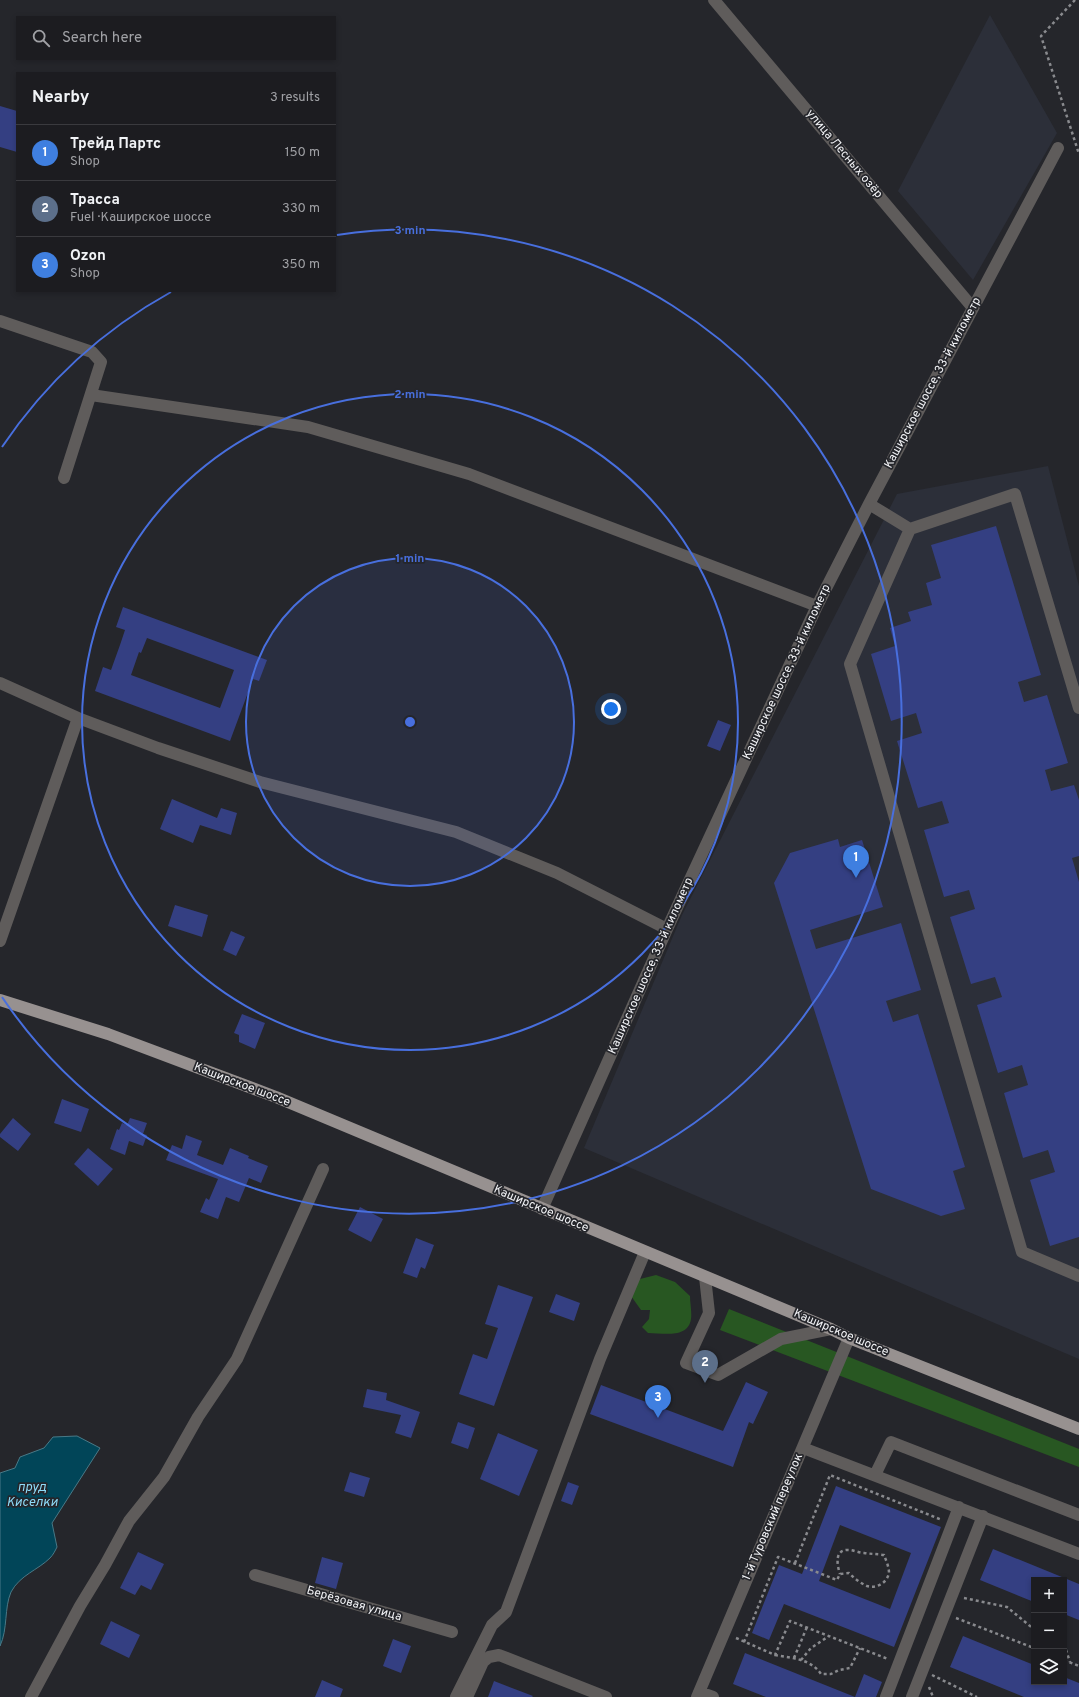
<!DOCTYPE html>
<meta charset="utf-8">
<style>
:root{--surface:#1c1c20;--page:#252529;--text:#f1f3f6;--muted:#a0a1a5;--line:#3a3a3e;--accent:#75d25a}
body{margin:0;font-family:Overpass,sans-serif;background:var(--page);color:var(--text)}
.controls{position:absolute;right:12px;bottom:12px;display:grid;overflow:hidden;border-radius:0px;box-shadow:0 2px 6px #0003}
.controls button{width:36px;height:36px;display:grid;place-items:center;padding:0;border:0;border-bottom:1px solid var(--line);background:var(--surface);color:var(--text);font:20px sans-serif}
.you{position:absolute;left:611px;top:709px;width:14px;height:14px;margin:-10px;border:3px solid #fff;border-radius:50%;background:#1a73e8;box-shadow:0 0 0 6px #1a73e833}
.badge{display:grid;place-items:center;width:26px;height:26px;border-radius:50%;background:var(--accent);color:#fff;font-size:13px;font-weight:700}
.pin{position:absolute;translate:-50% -33px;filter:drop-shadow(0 1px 2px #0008)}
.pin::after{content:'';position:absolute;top:21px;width:14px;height:12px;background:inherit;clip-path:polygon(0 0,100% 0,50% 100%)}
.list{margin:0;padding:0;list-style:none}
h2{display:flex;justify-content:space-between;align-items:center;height:52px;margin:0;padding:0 16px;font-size:17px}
h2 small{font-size:13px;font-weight:400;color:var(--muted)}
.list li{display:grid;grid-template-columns:26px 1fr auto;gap:12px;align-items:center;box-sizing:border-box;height:56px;padding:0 16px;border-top:1px solid var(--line)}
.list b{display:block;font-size:15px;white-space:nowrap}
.list p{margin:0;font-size:13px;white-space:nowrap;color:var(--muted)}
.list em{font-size:13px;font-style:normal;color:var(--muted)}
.icon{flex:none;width:22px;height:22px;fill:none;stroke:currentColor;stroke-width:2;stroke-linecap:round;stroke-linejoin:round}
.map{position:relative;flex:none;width:1079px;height:1697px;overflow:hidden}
.search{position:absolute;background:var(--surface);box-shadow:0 2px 6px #0003;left:16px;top:16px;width:320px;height:44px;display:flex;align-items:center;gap:10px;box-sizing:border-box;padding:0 14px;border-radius:0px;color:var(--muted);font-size:15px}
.panel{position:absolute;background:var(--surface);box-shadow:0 2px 6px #0003;left:16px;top:72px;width:320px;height:220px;border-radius:0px}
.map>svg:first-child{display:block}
.built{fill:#2c2f39}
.green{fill:#285722}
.water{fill:#014558;stroke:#497987}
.building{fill:#343f82;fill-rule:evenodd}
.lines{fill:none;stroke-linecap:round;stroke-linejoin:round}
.path{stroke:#898a8e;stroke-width:2.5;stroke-dasharray:3 3;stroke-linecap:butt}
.minor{stroke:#5f5c5b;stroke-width:12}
.major{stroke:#979190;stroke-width:12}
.ring{fill:none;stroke:#486fde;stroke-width:2}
.labels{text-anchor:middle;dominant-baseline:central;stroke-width:3.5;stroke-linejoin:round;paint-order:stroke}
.street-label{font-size:12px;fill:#f2f3f6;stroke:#25262b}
.water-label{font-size:13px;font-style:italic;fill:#8edbf8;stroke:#25262b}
.centre{fill:#486fde;stroke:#25262b;stroke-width:2}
.ring-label{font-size:12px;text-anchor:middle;font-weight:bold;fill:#486fde;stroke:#25262b;stroke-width:3.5;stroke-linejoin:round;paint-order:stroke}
</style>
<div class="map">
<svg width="1079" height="1697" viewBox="0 0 1079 1697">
<rect width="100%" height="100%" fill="#25262b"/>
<path class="built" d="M990,15L1057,133L973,280L898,191Z
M1048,466L1079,586V1359L584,1148L682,915L897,494Z"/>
<path class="green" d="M656,1275L675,1282L690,1296C690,1303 692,1312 691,1319C688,1339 663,1333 648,1333L642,1327L649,1319L650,1310H641L631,1296L636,1280Z
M729,1309L1079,1449V1467L720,1330Z"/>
<path class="water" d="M77,1436L100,1448L52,1523L57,1547C55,1551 53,1555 50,1558C38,1570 20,1575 11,1592C4,1608 8,1629 0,1646V1473L15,1468L20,1457L44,1448L53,1437Z"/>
<path class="building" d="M0,106L17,111V152L0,147Z
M996,526L1041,675L1018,682L1024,702L1047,695L1068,763L1045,770L1051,791L1074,785L1079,800V856L1072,858L1079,882V1237L1050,1246L1030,1180L1055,1172L1048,1150L1023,1158L1004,1093L1028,1085L1022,1065L998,1073L977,1005L1002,997L995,977L971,984L950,917L975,909L969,890L944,897L924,830L949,823L942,801L918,808L897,741L922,733L916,713L891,721L871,654L895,646L890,628L911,621L908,612L932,605L926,583L941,578L931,545Z
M123,607L267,660L259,681L253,679L230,741L95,691L103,667L111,670L120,645L125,630L116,627ZM147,638L234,670L220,708L131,675L139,652L141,653Z
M718,720L731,725L720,751L707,746Z
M172,799L217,818L221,808L237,813L231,835L200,825L193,843L160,829Z
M838,839L840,847L862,840L883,907L810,930L816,949L901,923L921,990L886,1001L893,1022L918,1014L965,1167L953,1171L965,1209L941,1216L871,1189L774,883L790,853Z
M175,905L208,915L202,937L168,926Z
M231,931L245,937L236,956L223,950Z
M242,1014L265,1023L255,1049L239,1042V1035L234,1033Z
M62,1099L89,1109L81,1132L54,1123Z
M13,1118L31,1134L18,1151L0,1137V1134Z
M130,1118L147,1123L143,1134L147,1135L143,1146L129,1141L125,1155L110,1149L117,1129L119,1130L122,1123L127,1125Z
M186,1135L202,1141L197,1155L223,1165L230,1148L249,1156L248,1158L268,1166L261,1183L249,1178L239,1202L226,1197L218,1219L200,1212L206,1198L209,1200L218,1179L166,1160L172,1145L182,1149Z
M88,1148L113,1169L98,1186L74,1164Z
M360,1207L383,1219L371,1242L348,1230Z
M416,1238L434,1245L425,1269L421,1267L417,1278L403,1273Z
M498,1285L533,1297L494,1406L459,1394L473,1354L487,1359L498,1328L485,1324Z
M556,1294L580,1303L574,1321L549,1312Z
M746,1382L768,1392L753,1424L749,1422L733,1467L590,1414L601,1385L723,1431Z
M367,1389L387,1393L386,1400L420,1412L411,1438L395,1433L401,1415L363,1407Z
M458,1422L475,1428L468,1449L451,1443Z
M498,1433L538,1450L519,1496L480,1479Z
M350,1472L370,1478L364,1497L344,1491Z
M568,1482L579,1486L572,1505L561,1501Z
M836,1486L941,1527L894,1647L784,1604L769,1640L752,1633L779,1565L802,1574ZM840,1525L911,1553L890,1609L819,1581Z
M993,1549L1079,1584V1620L1064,1614V1580H1034V1602L980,1580Z
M138,1552L164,1564L151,1590L141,1585L135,1595L120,1588Z
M322,1557L343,1563L336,1589L315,1583Z
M111,1621L140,1635L129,1658L100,1644Z
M963,1636L1034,1665V1682H1064V1677L1079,1683V1697H1024L950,1667Z
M393,1639L411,1646L401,1673L383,1666Z
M745,1653L855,1697L864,1674L882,1682L876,1697H766L733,1684Z
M322,1680L343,1689L340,1697H315Z
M494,1681L533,1696L532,1697H488Z"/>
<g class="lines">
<path class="path" d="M1075,0L1041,36L1079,154
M795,1563L830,1475L942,1520
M964,1598L1007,1607L1030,1626L1034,1627
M956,1618L1034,1648
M736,1638L775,1655L790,1621L888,1659
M744,1642L778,1557L837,1580L840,1574L849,1573C854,1578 860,1583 867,1586C876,1589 887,1583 889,1573C889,1567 886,1560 884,1555C877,1554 871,1554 864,1553C859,1553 854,1550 849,1550C834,1549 837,1565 840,1574
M1064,1644L1070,1662
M775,1655C792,1658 811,1659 821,1674H831L839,1670L850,1668L860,1648
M794,1658L807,1627
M801,1660L811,1648L829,1636
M1064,1660L1079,1666
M932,1675L977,1697
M929,1687L933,1697"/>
<path class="minor" d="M714,0L973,308
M0,321L92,352L101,362L64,478
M91,395L308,427L469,474L817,606
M869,504L910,529
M0,683L78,718L158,748L260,782L456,832L557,873L667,929
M1079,708L1015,494L910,529L850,664L1022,1252L1079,1276
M0,941L78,718
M542,1209L667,929L817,606L869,504L1058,148
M705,1277L709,1313L686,1363L718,1375L781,1339L831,1329
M803,1448L1079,1554
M875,1475L891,1442L1079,1515
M255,1575L452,1632
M699,1692L713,1697
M31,1697L80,1606L105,1565L129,1521L164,1477L198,1417L237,1359L323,1169
M456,1697L492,1625L506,1612L600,1359L645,1252
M467,1697L483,1662L489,1657L499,1655L606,1697
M697,1697L849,1338
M886,1697L959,1507
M912,1697L983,1516"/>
<path class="major" d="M0,1000L108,1034L276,1097L831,1329L849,1338L1079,1429"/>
</g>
<circle cx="410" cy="722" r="164" fill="#486fde" fill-opacity=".12"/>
<g class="ring">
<circle cx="410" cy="722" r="164"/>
<circle cx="410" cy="722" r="328"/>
<path d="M2 447A492 492 0 0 1 171 292M337 235A492 492 0 1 1 2 997"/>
</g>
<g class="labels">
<g class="street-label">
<text transform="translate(844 154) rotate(50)">улица Лесных озёр</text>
<text transform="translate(933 383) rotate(-62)">Каширское шоссе, 33-й километр</text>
<text transform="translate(787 672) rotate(-65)">Каширское шоссе, 33-й километр</text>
<text transform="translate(651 966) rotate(-66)">Каширское шоссе, 33-й километр</text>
<text transform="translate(242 1085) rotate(21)">Каширское шоссе</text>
<text transform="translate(541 1209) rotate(23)">Каширское шоссе</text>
<text transform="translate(841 1333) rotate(23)">Каширское шоссе</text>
<text transform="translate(773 1517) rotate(-67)">1-й Туровский переулок</text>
<text transform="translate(354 1604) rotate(16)">Берёзовая улица</text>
</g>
<g class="water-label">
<text x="32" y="1488">пруд<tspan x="32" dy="15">Киселки</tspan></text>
</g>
</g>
<circle cx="410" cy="722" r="6" class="centre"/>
<g class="ring-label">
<text x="410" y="234">3 min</text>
<text x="410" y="398">2 min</text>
<text x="410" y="562">1 min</text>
</g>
</svg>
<div class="controls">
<button>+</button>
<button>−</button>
<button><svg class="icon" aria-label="layers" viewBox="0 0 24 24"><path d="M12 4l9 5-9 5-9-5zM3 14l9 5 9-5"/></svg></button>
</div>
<div class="you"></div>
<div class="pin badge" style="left:856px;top:878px;background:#3f7fe0">1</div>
<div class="pin badge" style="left:705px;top:1383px;background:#5c6f8a">2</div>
<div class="pin badge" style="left:658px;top:1418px;background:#3f7fe0">3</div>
<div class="search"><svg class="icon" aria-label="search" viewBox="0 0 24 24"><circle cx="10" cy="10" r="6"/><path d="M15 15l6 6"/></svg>Search here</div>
<section class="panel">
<h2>Nearby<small>3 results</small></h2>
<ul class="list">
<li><span class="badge" style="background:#3f7fe0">1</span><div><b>Трейд Партс</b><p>Shop</p></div><em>150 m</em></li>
<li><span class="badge" style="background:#5c6f8a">2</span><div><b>Трасса</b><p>Fuel · Каширское шоссе</p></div><em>330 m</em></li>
<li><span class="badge" style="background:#3f7fe0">3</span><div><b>Ozon</b><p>Shop</p></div><em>350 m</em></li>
</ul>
</section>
</div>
